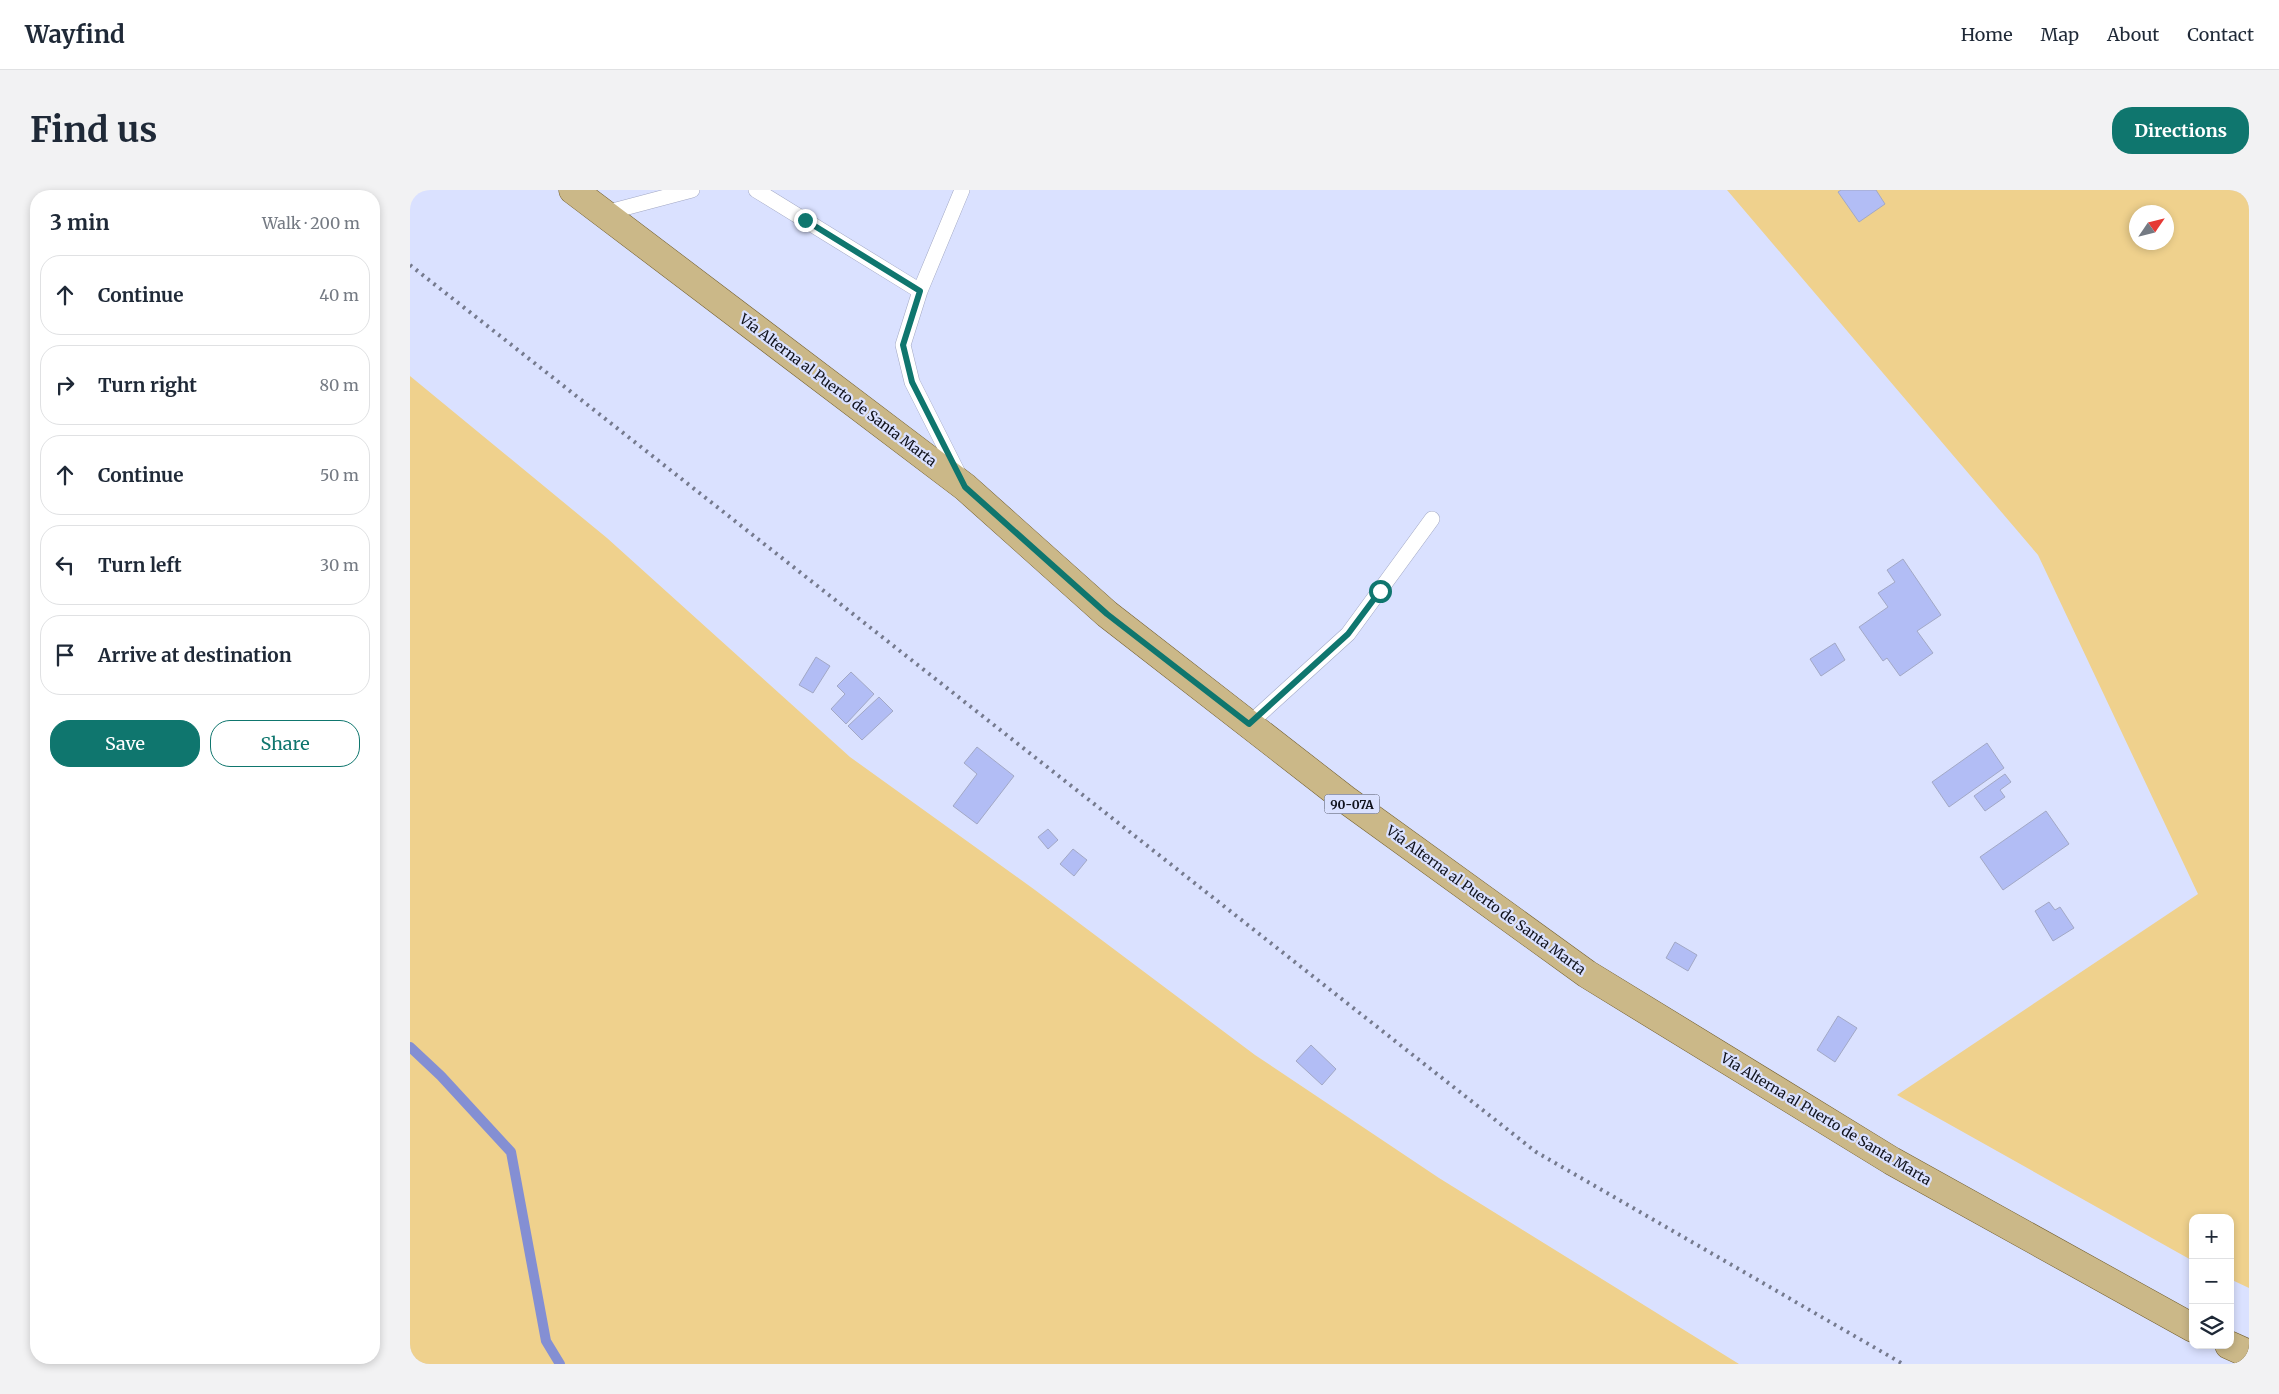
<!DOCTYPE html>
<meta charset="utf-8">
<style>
:root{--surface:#fff;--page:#f2f2f3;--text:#1f2937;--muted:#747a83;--line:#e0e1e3;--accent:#0f766e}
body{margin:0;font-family:Merriweather,serif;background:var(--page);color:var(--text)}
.controls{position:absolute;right:15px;bottom:15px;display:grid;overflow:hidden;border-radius:10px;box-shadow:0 2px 8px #0003}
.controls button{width:45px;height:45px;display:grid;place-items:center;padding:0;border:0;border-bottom:1px solid var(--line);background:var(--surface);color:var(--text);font:25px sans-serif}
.compass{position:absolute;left:1719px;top:15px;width:45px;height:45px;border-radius:50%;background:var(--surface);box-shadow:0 2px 8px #0003;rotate:55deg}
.stop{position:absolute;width:15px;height:15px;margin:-11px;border:4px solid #0f766e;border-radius:50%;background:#fff}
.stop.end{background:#0f766e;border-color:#fff;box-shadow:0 1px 5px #0008}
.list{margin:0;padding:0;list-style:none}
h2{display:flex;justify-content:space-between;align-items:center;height:65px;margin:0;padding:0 20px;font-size:21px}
h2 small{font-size:16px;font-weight:400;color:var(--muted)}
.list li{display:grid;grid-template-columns:32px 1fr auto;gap:15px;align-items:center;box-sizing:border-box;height:80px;margin:0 10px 10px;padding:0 10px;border:1px solid var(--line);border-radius:20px}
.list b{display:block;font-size:19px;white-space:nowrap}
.list em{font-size:16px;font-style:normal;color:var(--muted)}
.actions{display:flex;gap:10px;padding:15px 20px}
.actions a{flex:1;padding:11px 0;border:1px solid var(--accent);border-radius:20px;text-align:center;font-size:18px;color:var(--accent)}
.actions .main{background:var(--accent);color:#fff}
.icon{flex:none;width:28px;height:28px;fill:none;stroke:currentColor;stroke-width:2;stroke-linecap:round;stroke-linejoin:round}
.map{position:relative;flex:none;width:1839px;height:1174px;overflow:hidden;border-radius:20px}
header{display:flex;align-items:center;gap:30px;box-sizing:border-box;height:70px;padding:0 25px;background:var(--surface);border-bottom:1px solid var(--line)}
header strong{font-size:24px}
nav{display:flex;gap:28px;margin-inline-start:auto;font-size:18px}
.intro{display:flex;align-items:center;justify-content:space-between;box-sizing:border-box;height:120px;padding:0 30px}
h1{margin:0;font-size:35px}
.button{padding:12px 22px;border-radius:20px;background:var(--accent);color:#fff;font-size:18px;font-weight:700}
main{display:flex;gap:30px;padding:0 30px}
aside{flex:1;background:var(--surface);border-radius:20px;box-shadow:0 2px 8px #0003}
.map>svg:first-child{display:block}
.green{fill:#efd18d;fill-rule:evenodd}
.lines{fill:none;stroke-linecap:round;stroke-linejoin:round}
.stream{stroke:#848fd3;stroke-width:10}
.building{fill:#b2bdf5;stroke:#a2a8c5}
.service-casing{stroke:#a2a8c4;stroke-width:16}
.primary-casing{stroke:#735f2e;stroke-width:29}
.service{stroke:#fff;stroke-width:15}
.primary{stroke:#cbb888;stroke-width:28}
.rail{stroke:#757a8e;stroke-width:4;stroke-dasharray:2.5 5;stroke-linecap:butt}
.route{stroke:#0f766e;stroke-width:6}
.labels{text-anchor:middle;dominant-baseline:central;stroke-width:4.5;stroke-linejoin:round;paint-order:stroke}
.shield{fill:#dae1ff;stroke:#4d5060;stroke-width:1}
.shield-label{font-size:12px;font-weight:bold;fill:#10121c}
.street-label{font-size:14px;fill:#10121c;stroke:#dae1ff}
</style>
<header>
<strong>Wayfind</strong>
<nav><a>Home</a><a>Map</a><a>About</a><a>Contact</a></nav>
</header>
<div class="intro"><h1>Find us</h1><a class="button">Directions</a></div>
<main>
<aside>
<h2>3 min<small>Walk · 200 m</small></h2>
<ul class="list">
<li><svg class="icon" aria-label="ahead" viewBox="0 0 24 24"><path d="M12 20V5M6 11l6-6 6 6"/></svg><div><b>Continue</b></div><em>40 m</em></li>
<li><svg class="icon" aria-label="right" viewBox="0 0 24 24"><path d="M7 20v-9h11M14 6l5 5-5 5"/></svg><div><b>Turn right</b></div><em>80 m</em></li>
<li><svg class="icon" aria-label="ahead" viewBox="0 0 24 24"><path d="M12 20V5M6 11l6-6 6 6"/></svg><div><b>Continue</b></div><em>50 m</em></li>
<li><svg class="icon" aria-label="left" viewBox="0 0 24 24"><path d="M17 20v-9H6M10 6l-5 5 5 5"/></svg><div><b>Turn left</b></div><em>30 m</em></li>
<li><svg class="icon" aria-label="arrive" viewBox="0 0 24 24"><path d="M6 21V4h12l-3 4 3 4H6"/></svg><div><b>Arrive at destination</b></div></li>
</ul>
<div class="actions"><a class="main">Save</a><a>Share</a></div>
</aside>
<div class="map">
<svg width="1839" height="1174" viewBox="0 0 1839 1174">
<rect width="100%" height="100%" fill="#dae1ff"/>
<path class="green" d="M1317,0H1839V1098L1820,1089V1028H1783V1071L1487,905L1788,704L1628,365ZM1726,22H1756V52H1726Z
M0,186L197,348L440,567L625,700L845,865L1029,988L1329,1174H0Z"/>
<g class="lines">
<path class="stream" d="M0,857L31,886L101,962L136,1151L150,1174"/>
</g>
<path class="building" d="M1431,0H1466L1475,14L1449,32L1428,2Z
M1493,369L1531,425L1507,441L1523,463L1490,486L1477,468L1473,471L1449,437L1478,417L1468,403L1485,392L1477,380Z
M1425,453L1435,470L1411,486L1400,469Z
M406,467L420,476L403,503L389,495Z
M441,482L464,504L436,534L421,519L435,504L427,496Z
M469,507L483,521L452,550L438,536Z
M1577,553L1594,578L1539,617L1522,592Z
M567,557L604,586L567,634L543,616L567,584L554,573Z
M1595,584L1601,592L1590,600L1595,607L1575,621L1564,606Z
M1636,621L1659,654L1593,700L1570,667Z
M638,639L648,650L638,659L628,647Z
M663,659L677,670L664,686L650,674Z
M1639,712L1645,720L1650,717L1664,738L1643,751L1625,721Z
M1265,752L1287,765L1278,781L1256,768Z
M1428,826L1447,838L1425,872L1407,860Z
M901,855L926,879L912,895L886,871Z"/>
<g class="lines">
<defs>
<path id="service" d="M346,0L510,101L493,155L502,192L550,287
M195,23L282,0
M510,101L552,0
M839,534L938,444L1022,329"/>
<path id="primary" d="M163,0L555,297L697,424L935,609L1177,784L1482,971L1783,1138
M1819,1155L1839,1164"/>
</defs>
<use href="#service" class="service-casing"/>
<use href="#primary" class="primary-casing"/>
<use href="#service" class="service"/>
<use href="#primary" class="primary"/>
<path class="rail" d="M0,75L1126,962L1493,1174"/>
</g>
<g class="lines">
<path class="route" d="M395,30L510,101L493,155L502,192L555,297L697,424L839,534L938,444L970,401"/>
</g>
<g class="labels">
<rect class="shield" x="914.5" y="604.5" width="55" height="19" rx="4"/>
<g class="shield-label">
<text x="942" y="614">90-07A</text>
</g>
<g class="street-label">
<text transform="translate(428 200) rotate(37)">Vía Alterna al Puerto de Santa Marta</text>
<text transform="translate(1076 710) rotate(36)">Vía Alterna al Puerto de Santa Marta</text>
<text transform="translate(1416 929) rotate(31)">Vía Alterna al Puerto de Santa Marta</text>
</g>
</g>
</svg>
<div class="controls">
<button>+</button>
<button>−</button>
<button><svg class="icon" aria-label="layers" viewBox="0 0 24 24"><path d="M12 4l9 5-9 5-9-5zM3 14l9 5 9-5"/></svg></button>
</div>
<svg class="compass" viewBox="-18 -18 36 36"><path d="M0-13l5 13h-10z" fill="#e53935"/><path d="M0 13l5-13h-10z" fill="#747a83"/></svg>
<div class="stop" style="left:970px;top:401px"></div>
<div class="stop end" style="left:395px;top:30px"></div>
</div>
</main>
